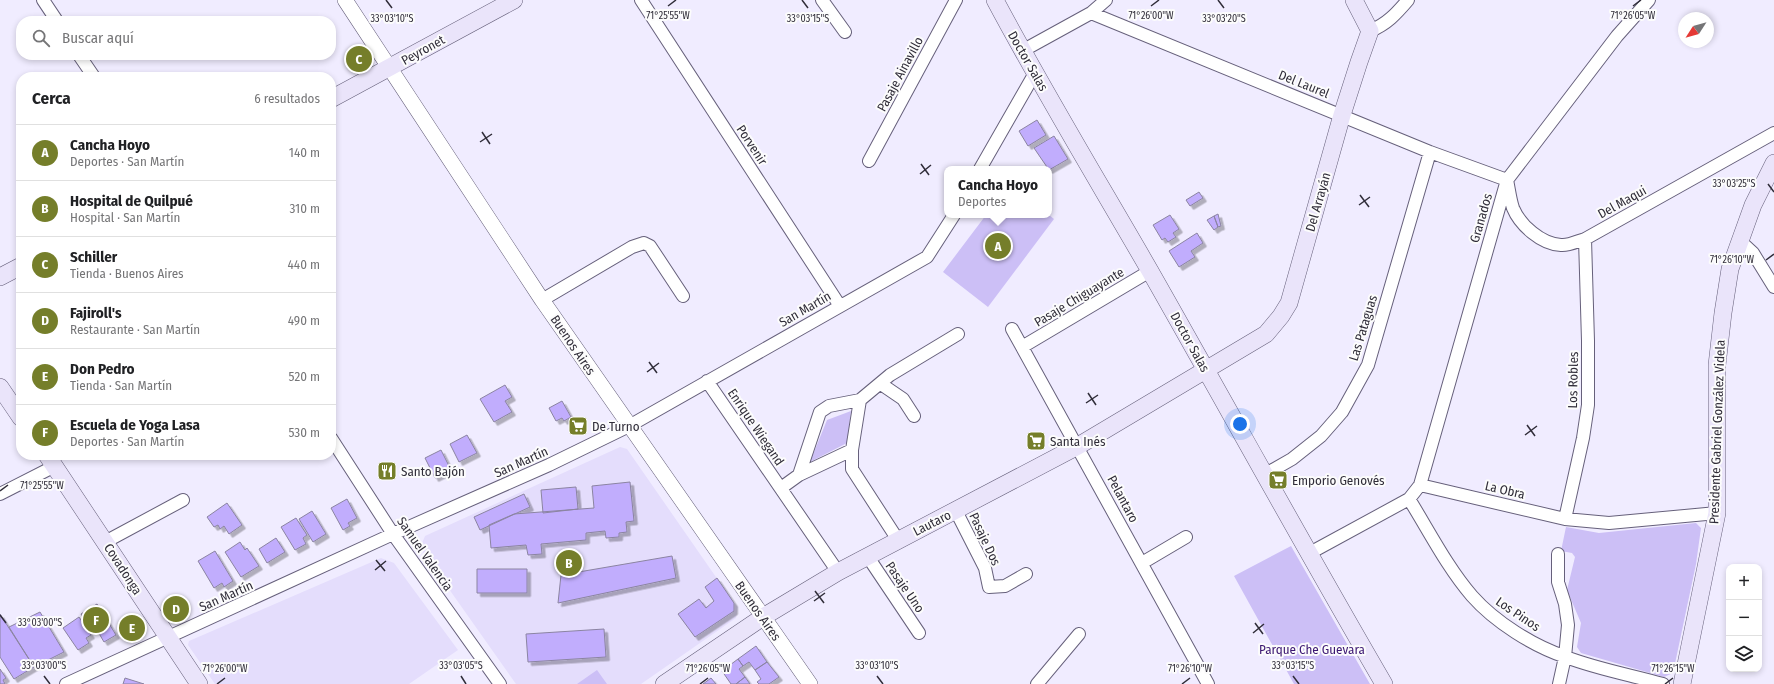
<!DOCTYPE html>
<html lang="es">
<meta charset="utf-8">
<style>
:root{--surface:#fff;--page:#f2f2f2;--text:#202124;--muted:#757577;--line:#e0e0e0;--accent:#757e2a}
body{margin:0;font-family:"Fira Sans Condensed",sans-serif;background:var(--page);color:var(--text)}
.controls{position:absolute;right:12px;bottom:12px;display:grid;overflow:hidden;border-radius:8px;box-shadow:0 2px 6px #0003}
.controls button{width:36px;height:36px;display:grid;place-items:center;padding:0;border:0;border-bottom:1px solid var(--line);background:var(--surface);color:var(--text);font:20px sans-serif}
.compass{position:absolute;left:1678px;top:12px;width:36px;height:36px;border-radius:50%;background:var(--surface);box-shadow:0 2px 6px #0003;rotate:234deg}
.you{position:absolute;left:1240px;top:424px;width:14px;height:14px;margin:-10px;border:3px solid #fff;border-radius:50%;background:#1a73e8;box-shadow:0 0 0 6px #1a73e833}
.badge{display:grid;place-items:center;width:26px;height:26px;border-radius:50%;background:var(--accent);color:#fff;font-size:13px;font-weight:700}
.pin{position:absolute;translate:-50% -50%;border:2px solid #fff;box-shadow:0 1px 4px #0006}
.popup{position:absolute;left:944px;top:166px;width:108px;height:52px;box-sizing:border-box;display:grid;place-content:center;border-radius:8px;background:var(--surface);filter:drop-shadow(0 1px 3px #0005);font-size:13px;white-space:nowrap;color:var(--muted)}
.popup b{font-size:15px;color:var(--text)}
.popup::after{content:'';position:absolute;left:50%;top:100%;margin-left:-8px;border:8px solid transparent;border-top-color:var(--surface)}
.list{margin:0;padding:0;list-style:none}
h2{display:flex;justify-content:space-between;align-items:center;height:52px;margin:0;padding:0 16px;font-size:17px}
h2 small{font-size:13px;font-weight:400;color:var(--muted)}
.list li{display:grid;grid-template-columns:26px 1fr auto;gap:12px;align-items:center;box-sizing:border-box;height:56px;padding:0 16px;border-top:1px solid var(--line)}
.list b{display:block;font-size:15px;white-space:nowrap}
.list p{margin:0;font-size:13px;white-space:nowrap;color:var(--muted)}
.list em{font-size:13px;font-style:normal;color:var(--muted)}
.icon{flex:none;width:22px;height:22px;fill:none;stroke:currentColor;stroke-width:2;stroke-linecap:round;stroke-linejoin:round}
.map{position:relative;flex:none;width:1774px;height:684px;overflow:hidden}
.search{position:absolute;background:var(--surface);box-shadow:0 2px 6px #0003;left:16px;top:16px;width:320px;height:44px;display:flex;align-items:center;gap:10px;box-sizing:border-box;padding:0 14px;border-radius:16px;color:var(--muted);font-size:15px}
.panel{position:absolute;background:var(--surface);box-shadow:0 2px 6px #0003;left:16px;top:72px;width:320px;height:388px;border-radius:16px}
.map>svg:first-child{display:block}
.built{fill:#e4ddfc}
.green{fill:#ccbff6}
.building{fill:#c1adfd;stroke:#8b84a1;filter:url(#shadow)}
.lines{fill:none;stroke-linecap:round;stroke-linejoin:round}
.minor-casing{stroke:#66607b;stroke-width:14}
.tertiary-casing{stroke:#66607b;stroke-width:16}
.secondary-casing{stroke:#66607b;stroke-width:18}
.minor{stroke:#fff;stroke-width:12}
.tertiary{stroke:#fff;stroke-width:15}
.secondary{stroke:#eae4fa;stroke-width:17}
.ticks{fill:none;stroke:#302d39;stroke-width:1.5}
.labels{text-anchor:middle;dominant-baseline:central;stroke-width:4;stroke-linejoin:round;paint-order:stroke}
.street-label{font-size:13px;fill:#302d39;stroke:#fcfcfc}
.poi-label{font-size:13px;fill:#302d39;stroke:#fcfcfc;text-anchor:start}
.park-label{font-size:13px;fill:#3c1772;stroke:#fcfcfc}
.ticks-label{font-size:10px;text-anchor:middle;fill:#302d39;stroke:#fcfcfc;stroke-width:4;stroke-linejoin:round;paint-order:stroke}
</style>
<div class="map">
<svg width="1774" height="684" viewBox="0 0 1774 684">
<defs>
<filter id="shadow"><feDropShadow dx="3.5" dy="3.5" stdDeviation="0" flood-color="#0004"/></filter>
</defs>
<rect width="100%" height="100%" fill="#f0ecff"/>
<path class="built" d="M620,447L627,449L734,603L738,607L736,618L641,684H516L420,548L425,536Z
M381,558L394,563L458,650L409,684H215L188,645L189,641Z"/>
<path class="green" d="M986,215H1049L1054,219L988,307L943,272Z
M851,411L847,443L810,462L827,420Z
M1696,523L1701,528L1696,564L1673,673L1664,677L1581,653L1577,647L1581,623L1567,590L1575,557L1572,553L1561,551L1566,527L1599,533Z
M1291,546L1370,684H1294L1234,576Z
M597,670L607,684H577Z"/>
<path class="building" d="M1037,120L1046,135L1028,146L1019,131Z
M1054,136L1068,159L1049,170L1034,148Z
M1199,192L1203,198L1190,206L1186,200Z
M1218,214L1221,226L1218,227L1214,216Z
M1170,215L1179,229L1173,233L1176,237L1168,242L1165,238L1162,240L1153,225Z
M1214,216L1218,227L1214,230L1207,220Z
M1197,233L1203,243L1191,251L1195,257L1179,267L1169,251Z
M505,385L512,397L505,401L512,412L494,422L480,399Z
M562,401L571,417L564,421L562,418L556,421L549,408Z
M467,435L477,453L459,462L450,444Z
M441,450L451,470L435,478L425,458Z
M630,482L634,521L626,522L627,532L619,533V537L606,538L605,531L586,533V540L541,544L542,554L528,555L526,545L491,548L489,525L514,514L594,508L592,486Z
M576,487L578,509L543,513L541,490Z
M524,494L530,507L480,530L474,517Z
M347,499L357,518L348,523L350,526L343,530L331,508Z
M227,503L242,525L229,534L224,526L220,529L218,525L214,527L207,517Z
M312,511L326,534L313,542L299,519Z
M296,518L307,535L303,538L306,544L295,550L281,527Z
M276,538L285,552L267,563L259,549Z
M240,542L245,550L247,548L259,566L241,577L225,552Z
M215,551L233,581L224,587L222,583L214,588L198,561Z
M672,556L676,578L558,603L561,575Z
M477,569H527V593H477Z
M717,578L734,603V611L695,637L678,614L699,599L706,608L714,601L705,587Z
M97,604L116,635L104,642L97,630L95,631L91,625L89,626L81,614Z
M40,612L64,652L34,667L9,627Z
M0,614L34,667L14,679L0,657Z
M79,617L91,635L86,638L89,643L78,650L63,628Z
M604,629L606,657L528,662L526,634Z
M756,646L767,662L755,670L749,662L743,666L738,659Z
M738,659L743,666L739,669L745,677L736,684H731L722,671Z
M767,662L779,677L769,684H759L757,682L761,679L755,670Z
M0,669L6,678L3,680L5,684H0Z
M745,677L750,684H736Z
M125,678L144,684H123Z
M711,678L716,684H703Z"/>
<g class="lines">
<defs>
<path id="minor" d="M43,0L57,21
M641,0L840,306
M822,0L845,32
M1091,13L1430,152L1507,180C1509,189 1510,199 1513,208C1520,225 1541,244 1561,245C1568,246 1578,241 1585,239L1774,133
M1370,31C1387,24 1396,14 1408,0
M1022,51L1091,13L1106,0
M79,55L94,77
M869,161L956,0
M980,169L1035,73
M1740,241L1753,253L1774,287
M542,300L632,247L644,243L650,246L683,296
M1012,329L1208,684
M1022,347L1150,271
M707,381L838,572
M881,384L903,399L914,416
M331,438L393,534L500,684
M799,475L852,450
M1264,475L1292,459L1321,436L1342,412L1368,365L1430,152
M1420,485L1507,180L1617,36L1649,0
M781,488L799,475L820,412L829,406L860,400
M0,494L55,466
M1409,499C1429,531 1447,567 1472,596C1495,622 1533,646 1566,657C1597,669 1631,675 1663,684
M956,511L985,568L989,587L1005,586L1026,574
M1565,519L1583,438L1588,405V341L1585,239
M898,540L852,469V450L860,400L890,375L958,334
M105,542L183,500
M1308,554L1409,499L1420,485L1565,519L1609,523L1717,513
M1558,554V582L1565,604L1568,625L1565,657L1559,684
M868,557L919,633
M1142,563L1186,537
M66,684L393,534L549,465L629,426L927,257L954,215
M1037,684L1079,634"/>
<path id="tertiary" d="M345,0L542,300L810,684"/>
<path id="secondary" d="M995,0C1044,92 1098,181 1150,271C1228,408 1304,547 1384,684
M331,99L514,0
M0,277L21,266
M0,387L21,418
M47,455L199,684
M664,684L763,617L838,572L1078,446L1266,334L1281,316L1289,303L1342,115L1359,62L1370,31L1354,0
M1682,684L1717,513V365L1723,313L1730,269L1753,205L1774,163"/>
</defs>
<use href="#minor" class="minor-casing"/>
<use href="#tertiary" class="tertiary-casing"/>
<use href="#secondary" class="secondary-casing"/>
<use href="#minor" class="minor"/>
<use href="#tertiary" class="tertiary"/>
<use href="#secondary" class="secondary"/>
</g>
<path class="ticks" d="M386,0L392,8M802,0L808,8M1218,0L1224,8M668,6L676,0M1151,6L1159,0M1633,6L1641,0M482,132L490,144M480,142L492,134M921,164L929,175M920,174L931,165M1768,184L1774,192M1360,195L1369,207M1359,205L1370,197M1766,260L1774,254M649,362L657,373M647,372L659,363M1088,393L1096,405M1086,403L1098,395M1527,425L1535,436M1525,435L1537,426M0,491L8,485M376,560L385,571M375,570L386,561M815,591L824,603M814,601L825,593M0,615L6,623M1255,623L1263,634M1253,633L1264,624M44,676L50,684M461,676L466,684M877,676L883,684M1293,676L1299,684M217,684L225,678M700,684L708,678M1182,684L1190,678M1665,684L1673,678"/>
<defs>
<symbol id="supermarket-square" viewBox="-11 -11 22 22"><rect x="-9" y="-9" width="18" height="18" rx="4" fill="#757e2a" stroke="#fcfcfc"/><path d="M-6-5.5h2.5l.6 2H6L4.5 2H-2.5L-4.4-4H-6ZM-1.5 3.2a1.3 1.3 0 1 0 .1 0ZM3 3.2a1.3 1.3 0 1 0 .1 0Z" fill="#fff"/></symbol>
<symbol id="restaurant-square" viewBox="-11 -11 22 22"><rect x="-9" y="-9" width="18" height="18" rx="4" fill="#757e2a" stroke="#fcfcfc"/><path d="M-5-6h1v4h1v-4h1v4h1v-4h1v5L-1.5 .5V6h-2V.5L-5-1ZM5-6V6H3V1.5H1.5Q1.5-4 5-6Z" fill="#fff"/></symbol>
</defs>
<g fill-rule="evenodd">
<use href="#supermarket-square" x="567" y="415" width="22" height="22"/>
<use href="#supermarket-square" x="1025" y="430" width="22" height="22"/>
<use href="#restaurant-square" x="376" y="460" width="22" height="22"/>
<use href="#supermarket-square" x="1267" y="469" width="22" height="22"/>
</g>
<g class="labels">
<g class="street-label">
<text transform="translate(423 50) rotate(-29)">Peyronet</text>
<text transform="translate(1028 61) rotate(60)">Doctor Salas</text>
<text transform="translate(900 74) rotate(-62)">Pasaje Ainavillo</text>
<text transform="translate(1304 84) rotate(22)">Del Laurel</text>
<text transform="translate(752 145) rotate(57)">Porvenir</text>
<text transform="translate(1318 202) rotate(-74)">Del Arrayán</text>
<text transform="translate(1622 202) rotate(-29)">Del Maqui</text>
<text transform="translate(1481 218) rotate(-74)">Granados</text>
<text transform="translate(1079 297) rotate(-31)">Pasaje Chiguayante</text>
<text transform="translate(805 309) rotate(-30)">San Martín</text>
<text transform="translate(1363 328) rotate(-73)">Las Pataguas</text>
<text transform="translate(1190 342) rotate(61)">Doctor Salas</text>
<text transform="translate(573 345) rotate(56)">Buenos Aires</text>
<text transform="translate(1573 380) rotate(-89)">Los Robles</text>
<text transform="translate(756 427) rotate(56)">Enrique Wiegand</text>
<text transform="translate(1717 432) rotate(-88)">Presidente Gabriel González Videla</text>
<text transform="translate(521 462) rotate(-24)">San Martín</text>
<text transform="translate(1505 490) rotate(13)">La Obra</text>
<text transform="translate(1123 499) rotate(62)">Pelantaro</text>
<text transform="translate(932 523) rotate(-27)">Lautaro</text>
<text transform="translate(985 539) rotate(65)">Pasaje Dos</text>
<text transform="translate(425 554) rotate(55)">Samuel Valencia</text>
<text transform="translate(123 569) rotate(57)">Covadonga</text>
<text transform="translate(905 587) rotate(56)">Pasaje Uno</text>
<text transform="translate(226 596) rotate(-24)">San Martín</text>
<text transform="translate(758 611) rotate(55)">Buenos Aires</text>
<text transform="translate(1518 614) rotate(34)">Los Pinos</text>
</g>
<g class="poi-label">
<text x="592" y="426">De Turno</text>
<text x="1050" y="441">Santa Inés</text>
<text x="401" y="471">Santo Bajón</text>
<text x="1292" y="480">Emporio Genovés</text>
</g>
<g class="park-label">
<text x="1312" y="649">Parque Che Guevara</text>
</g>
</g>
<g class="ticks-label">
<text x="668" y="19">71°25'55"W</text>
<text x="1151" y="19">71°26'00"W</text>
<text x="1633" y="19">71°26'05"W</text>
<text x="392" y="22">33°03'10"S</text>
<text x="808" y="22">33°03'15"S</text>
<text x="1224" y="22">33°03'20"S</text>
<text x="1734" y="187">33°03'25"S</text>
<text x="1732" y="263">71°26'10"W</text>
<text x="42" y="489">71°25'55"W</text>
<text x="40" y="626">33°03'00"S</text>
<text x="44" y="669">33°03'00"S</text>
<text x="461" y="669">33°03'05"S</text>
<text x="877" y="669">33°03'10"S</text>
<text x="1293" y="669">33°03'15"S</text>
<text x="225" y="672">71°26'00"W</text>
<text x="708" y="672">71°26'05"W</text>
<text x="1190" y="672">71°26'10"W</text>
<text x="1673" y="672">71°26'15"W</text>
</g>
</svg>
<div class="controls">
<button>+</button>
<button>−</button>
<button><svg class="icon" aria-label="layers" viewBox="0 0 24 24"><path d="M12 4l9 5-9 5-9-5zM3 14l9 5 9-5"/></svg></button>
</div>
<svg class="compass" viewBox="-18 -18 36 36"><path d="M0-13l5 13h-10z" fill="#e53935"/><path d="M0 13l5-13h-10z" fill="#757577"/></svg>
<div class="you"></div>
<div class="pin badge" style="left:998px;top:246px">A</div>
<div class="popup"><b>Cancha Hoyo</b>Deportes</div>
<div class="pin badge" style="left:569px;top:563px">B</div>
<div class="pin badge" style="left:359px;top:59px">C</div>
<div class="pin badge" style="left:176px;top:609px">D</div>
<div class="pin badge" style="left:132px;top:628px">E</div>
<div class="pin badge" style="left:96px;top:620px">F</div>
<div class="search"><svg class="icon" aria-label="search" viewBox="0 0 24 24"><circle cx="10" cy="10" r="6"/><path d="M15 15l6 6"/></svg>Buscar aquí</div>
<section class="panel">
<h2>Cerca<small>6 resultados</small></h2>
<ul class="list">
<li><span class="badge">A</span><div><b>Cancha Hoyo</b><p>Deportes · San Martín</p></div><em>140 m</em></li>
<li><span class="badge">B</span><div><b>Hospital de Quilpué</b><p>Hospital · San Martín</p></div><em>310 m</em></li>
<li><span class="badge">C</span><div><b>Schiller</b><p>Tienda · Buenos Aires</p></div><em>440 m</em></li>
<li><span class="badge">D</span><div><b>Fajiroll's</b><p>Restaurante · San Martín</p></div><em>490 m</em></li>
<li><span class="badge">E</span><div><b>Don Pedro</b><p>Tienda · San Martín</p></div><em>520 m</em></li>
<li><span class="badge">F</span><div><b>Escuela de Yoga Lasa</b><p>Deportes · San Martín</p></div><em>530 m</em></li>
</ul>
</section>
</div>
